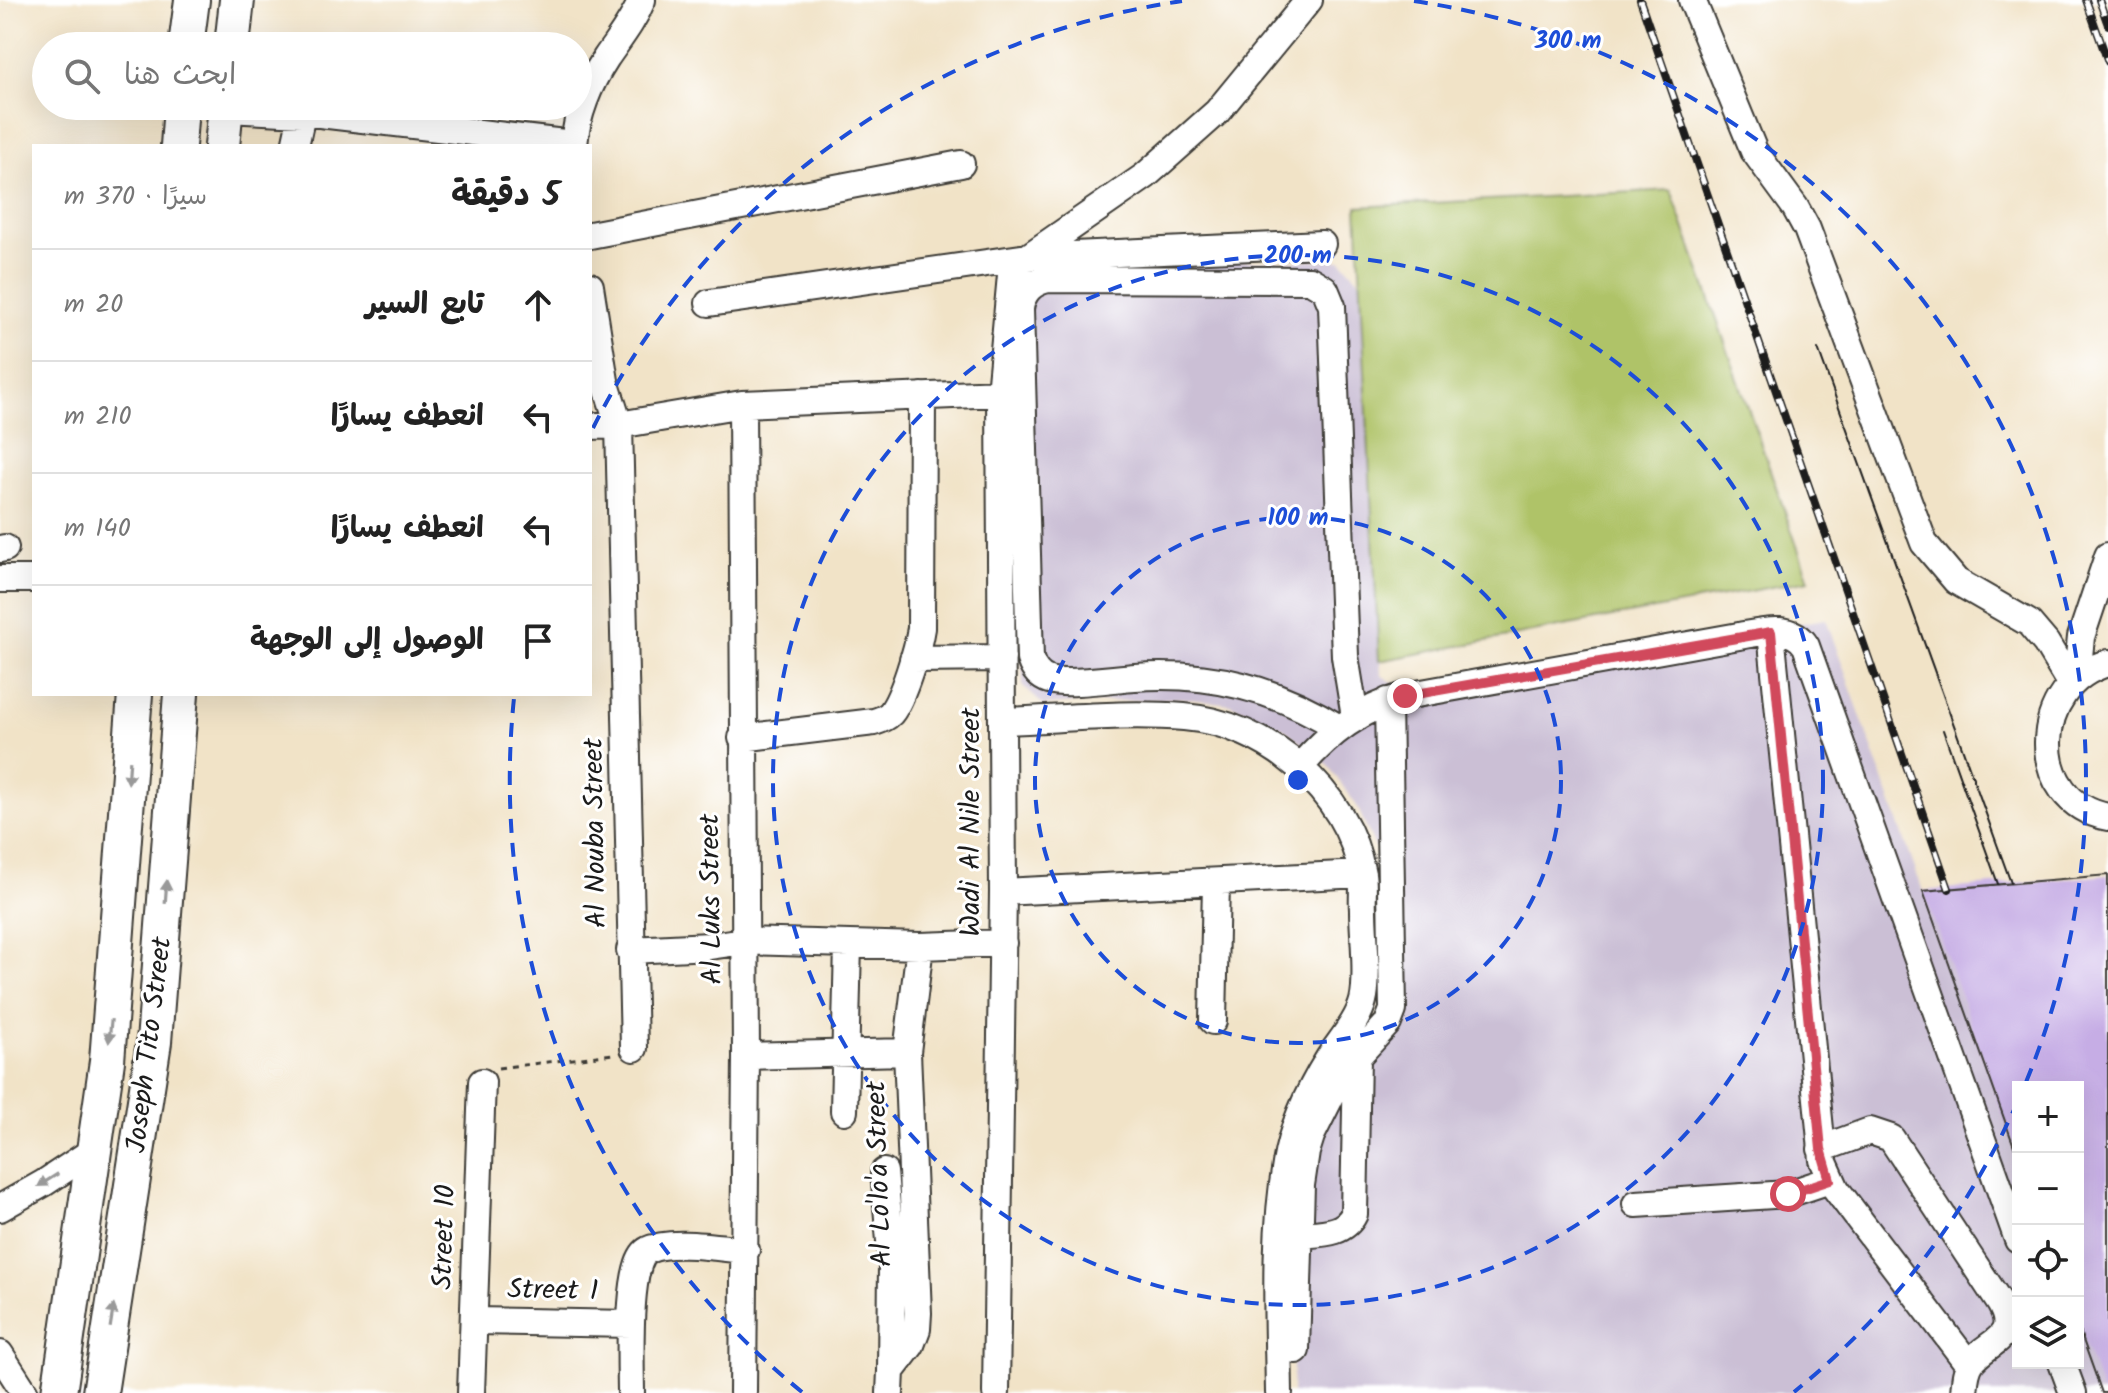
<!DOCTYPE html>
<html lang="ar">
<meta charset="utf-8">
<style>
:root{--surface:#fff;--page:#f2f2f2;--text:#222;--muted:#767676;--line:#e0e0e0}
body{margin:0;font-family:Kalam,"Playpen Sans Arabic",sans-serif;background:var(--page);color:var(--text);direction:rtl}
.controls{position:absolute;right:24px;bottom:24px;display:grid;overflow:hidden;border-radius:0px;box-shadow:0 8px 32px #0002}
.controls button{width:72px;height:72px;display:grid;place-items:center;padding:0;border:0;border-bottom:2px solid var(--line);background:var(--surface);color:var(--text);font:40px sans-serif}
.stop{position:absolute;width:24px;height:24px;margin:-18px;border:6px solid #d1495b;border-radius:50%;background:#fff}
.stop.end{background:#d1495b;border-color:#fff;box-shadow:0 2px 8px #0008}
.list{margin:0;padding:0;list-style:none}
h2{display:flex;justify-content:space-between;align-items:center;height:104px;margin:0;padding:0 32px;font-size:34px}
h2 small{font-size:26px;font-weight:400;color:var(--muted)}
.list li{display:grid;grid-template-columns:52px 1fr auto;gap:24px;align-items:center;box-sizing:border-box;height:112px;padding:0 32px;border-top:2px solid var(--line)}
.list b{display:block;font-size:30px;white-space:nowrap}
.list em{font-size:26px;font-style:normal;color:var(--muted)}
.icon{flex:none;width:44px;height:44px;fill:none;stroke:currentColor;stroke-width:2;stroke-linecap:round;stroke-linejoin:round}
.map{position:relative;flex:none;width:2108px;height:1393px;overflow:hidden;direction:ltr}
.search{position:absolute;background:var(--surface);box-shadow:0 8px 32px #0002;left:32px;top:32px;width:560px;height:88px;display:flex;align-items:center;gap:20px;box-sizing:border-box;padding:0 28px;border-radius:44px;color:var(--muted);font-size:30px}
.panel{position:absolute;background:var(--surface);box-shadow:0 8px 32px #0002;left:32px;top:144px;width:560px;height:552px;border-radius:0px;direction:rtl}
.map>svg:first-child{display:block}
.industrial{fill:#cbbfd5}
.green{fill:#afc367;stroke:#667042;stroke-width:2}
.building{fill:#c6ade5}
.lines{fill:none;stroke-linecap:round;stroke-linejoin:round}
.minor-casing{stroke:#3c3a36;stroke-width:30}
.major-casing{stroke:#3c3a36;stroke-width:38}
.path{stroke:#3c3a36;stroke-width:3;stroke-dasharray:6 6;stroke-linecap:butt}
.minor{stroke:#fff;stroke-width:26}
.major{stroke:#fff;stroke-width:34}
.tram{stroke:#1c1c1c;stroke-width:2}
.rail-casing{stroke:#1c1c1c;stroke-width:8}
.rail{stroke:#fff;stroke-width:5;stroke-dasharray:15;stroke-linecap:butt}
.oneway{fill:#999}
.route{stroke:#d1495b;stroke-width:10}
.ring{fill:none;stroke:#1d4ed8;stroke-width:4;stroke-dasharray:14 10}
.labels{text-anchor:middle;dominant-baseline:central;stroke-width:6;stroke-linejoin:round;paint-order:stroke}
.street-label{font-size:28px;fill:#1c1c1c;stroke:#fff}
.centre{fill:#1d4ed8;stroke:#fff;stroke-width:4}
.ring-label{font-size:24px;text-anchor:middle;font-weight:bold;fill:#1d4ed8;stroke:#fff;stroke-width:6;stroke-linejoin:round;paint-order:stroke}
</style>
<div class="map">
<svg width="2108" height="1393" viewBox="0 0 2108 1393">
<rect width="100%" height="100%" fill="#fff"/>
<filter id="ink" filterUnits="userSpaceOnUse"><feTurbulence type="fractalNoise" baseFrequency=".0125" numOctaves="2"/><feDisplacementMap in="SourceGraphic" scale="16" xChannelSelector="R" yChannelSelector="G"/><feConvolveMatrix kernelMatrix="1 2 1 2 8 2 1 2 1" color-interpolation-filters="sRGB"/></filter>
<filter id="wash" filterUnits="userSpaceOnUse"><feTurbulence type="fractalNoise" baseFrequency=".006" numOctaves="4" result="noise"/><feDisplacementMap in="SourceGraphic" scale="32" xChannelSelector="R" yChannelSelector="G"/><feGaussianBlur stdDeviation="1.8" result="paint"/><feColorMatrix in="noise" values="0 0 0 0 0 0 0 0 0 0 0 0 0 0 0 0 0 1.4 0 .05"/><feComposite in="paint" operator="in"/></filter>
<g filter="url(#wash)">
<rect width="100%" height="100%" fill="#f1e3c7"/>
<path class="industrial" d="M1341,260L1361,282L1381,675L1398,686L1437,684L1826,619L2018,1158V1363H2078V1326L2102,1393H1292L1300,1173L1381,1013L1379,856L1357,806L1327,764L1283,728L1230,704L1181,698L1043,705L1023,686L1014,276L1028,264Z"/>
<path class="green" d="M1671,190L1809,580L1379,661L1357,207Z"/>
<g id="blocks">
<path class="building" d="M2108,875V1393H2102L2078,1326V1087H2018L2016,1152L1923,891Z"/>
</g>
</g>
<g filter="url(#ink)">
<use href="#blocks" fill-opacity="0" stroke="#3c3a36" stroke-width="2"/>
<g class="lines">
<defs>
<path id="minor" d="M1692,0L1754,151L1795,207L1807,229L1924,543L1956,581L2029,623L2046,643L2070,683
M226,109L320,114L573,144
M295,146L302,114
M574,146C576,116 589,84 606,58C619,39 633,22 642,0
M590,235L961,164
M590,286L605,381L619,425L634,1048
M709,303L1028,257L1145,176L1217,112L1309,0
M742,404L746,1056L743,1393
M590,426L619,425L742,404L1000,393
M0,549L5,548
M0,579H34
M1771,632L1823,1160L1836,1189L1969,1365
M913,659L1002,658
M2108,663C2030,684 2026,802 2108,817
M2077,677L2081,637L2108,556
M1002,721C1062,719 1124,712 1184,717C1266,723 1348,791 1362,874C1364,886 1362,899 1363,910C1363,935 1369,978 1363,1001C1358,1021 1340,1041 1329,1058C1309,1090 1292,1126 1286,1164C1273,1239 1278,1317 1279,1393
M1339,728C1275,688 1210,672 1135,677C1115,678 1067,686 1049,680C1039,677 1033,668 1030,659L1020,309C1022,292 1032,282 1049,279L1310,280L1325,289L1332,306L1345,656L1355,717
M742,738L874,722C881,720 886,718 891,713C903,698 918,648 921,628L922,396
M1300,767C1329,733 1361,709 1405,696L1739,636C1762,632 1792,623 1806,646L2018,1240
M1003,892L1362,874
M630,950L710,946L744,941L920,946L1003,943
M1213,1021L1216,883
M746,1056L907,1052
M844,1111L848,944
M1821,1149L1870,1131L1891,1138L2000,1303C2020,1339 1989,1340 1972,1361C1965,1370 1965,1382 1964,1393
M884,1172L892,1264L891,1371
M1636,1204L1788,1194L1830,1180
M0,1208L44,1183L94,1150
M1299,1235C1320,1233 1344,1235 1354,1214L1357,1057
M475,1321L631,1324
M1296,1350L1301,1185L1306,1152L1311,1136L1336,1086L1357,1057L1388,1023L1393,1010L1388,701
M0,1354L25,1393
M2062,1363L2073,1393
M471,1393L482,1082
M631,1393C631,1368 626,1260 648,1250C670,1239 721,1248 746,1250
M890,1393L891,1371L911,1345L917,1329L918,1313L907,1052L920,946
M996,1393L1003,892L1000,393L1011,275L1028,257L1322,244"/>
<path id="major" d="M186,46L192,0
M232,46L237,0
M178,146L181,106
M222,146L226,106
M59,1393L107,1061L135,694
M100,1393L154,1042L181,694"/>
</defs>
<use href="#minor" class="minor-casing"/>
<use href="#major" class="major-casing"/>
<path class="path" d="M498,1068L614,1054"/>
<use href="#minor" class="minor"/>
<use href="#major" class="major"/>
<path class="tram" d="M1818,349L2011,883
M1943,730L1998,884"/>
<defs>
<path id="rail" d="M1640,0L1949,889
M2086,0L2108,62
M2099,0L2108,25"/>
</defs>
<use href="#rail" class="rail-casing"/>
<use href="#rail" class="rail"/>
</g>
<defs><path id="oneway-solid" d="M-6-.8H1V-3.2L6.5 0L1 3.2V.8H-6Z" transform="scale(2)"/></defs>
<g class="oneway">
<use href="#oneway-solid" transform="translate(129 772) rotate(94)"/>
<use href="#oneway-solid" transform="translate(166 892) rotate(-86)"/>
<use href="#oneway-solid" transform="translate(110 1031) rotate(96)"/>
<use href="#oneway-solid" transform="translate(48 1180) rotate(148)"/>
<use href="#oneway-solid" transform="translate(112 1316) rotate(-81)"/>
</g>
</g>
<g class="lines" filter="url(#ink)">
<path class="route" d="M1405,696L1771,632L1821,1149L1830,1180L1788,1194"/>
</g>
<g class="ring">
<circle cx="1298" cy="780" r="263"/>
<circle cx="1298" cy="780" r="525"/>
<path d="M2018 1101A788 788 0 0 1 1794 1392M802 1392A788 788 0 0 1 514 698M593 428A788 788 0 0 1 1182 1M1414 1A788 788 0 0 1 2026 1082"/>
</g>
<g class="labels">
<g class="street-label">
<text transform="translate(971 822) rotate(-90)">Wadi Al Nile Street</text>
<text transform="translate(596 833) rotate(-91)">Al Nouba Street</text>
<text transform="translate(712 899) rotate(-91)">Al Luks Street</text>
<text transform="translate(150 1045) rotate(-83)">Joseph Tito Street</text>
<text transform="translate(880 1174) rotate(-92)">Al Lo'lo'a Street</text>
<text transform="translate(445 1237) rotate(-88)">Street 10</text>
<text transform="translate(553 1291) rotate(1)">Street 1</text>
</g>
</g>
<circle cx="1298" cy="780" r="12" class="centre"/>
<g class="ring-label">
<text x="1568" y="48">300 m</text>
<text x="1298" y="263">200 m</text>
<text x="1298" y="525">100 m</text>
</g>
</svg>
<div class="controls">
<button>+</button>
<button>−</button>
<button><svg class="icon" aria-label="locate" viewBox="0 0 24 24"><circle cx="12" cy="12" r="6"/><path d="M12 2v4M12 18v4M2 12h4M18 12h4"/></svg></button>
<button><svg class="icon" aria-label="layers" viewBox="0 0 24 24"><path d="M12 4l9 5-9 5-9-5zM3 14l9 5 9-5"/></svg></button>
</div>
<div class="stop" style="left:1788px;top:1194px"></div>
<div class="stop end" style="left:1405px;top:696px"></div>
<div class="search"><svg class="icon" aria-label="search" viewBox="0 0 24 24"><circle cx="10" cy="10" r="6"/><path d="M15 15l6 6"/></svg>ابحث هنا</div>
<section class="panel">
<h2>5 دقيقة<small>سيرًا · 370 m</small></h2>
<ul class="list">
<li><svg class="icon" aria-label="ahead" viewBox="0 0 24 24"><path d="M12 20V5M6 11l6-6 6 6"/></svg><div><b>تابع السير</b></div><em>20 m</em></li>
<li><svg class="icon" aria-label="left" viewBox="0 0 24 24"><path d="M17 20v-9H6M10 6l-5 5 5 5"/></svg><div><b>انعطف يسارًا</b></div><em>210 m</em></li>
<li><svg class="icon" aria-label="left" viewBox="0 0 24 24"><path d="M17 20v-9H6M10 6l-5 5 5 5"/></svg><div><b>انعطف يسارًا</b></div><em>140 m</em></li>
<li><svg class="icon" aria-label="arrive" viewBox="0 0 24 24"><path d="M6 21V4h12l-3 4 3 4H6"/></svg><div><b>الوصول إلى الوجهة</b></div></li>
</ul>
</section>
</div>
